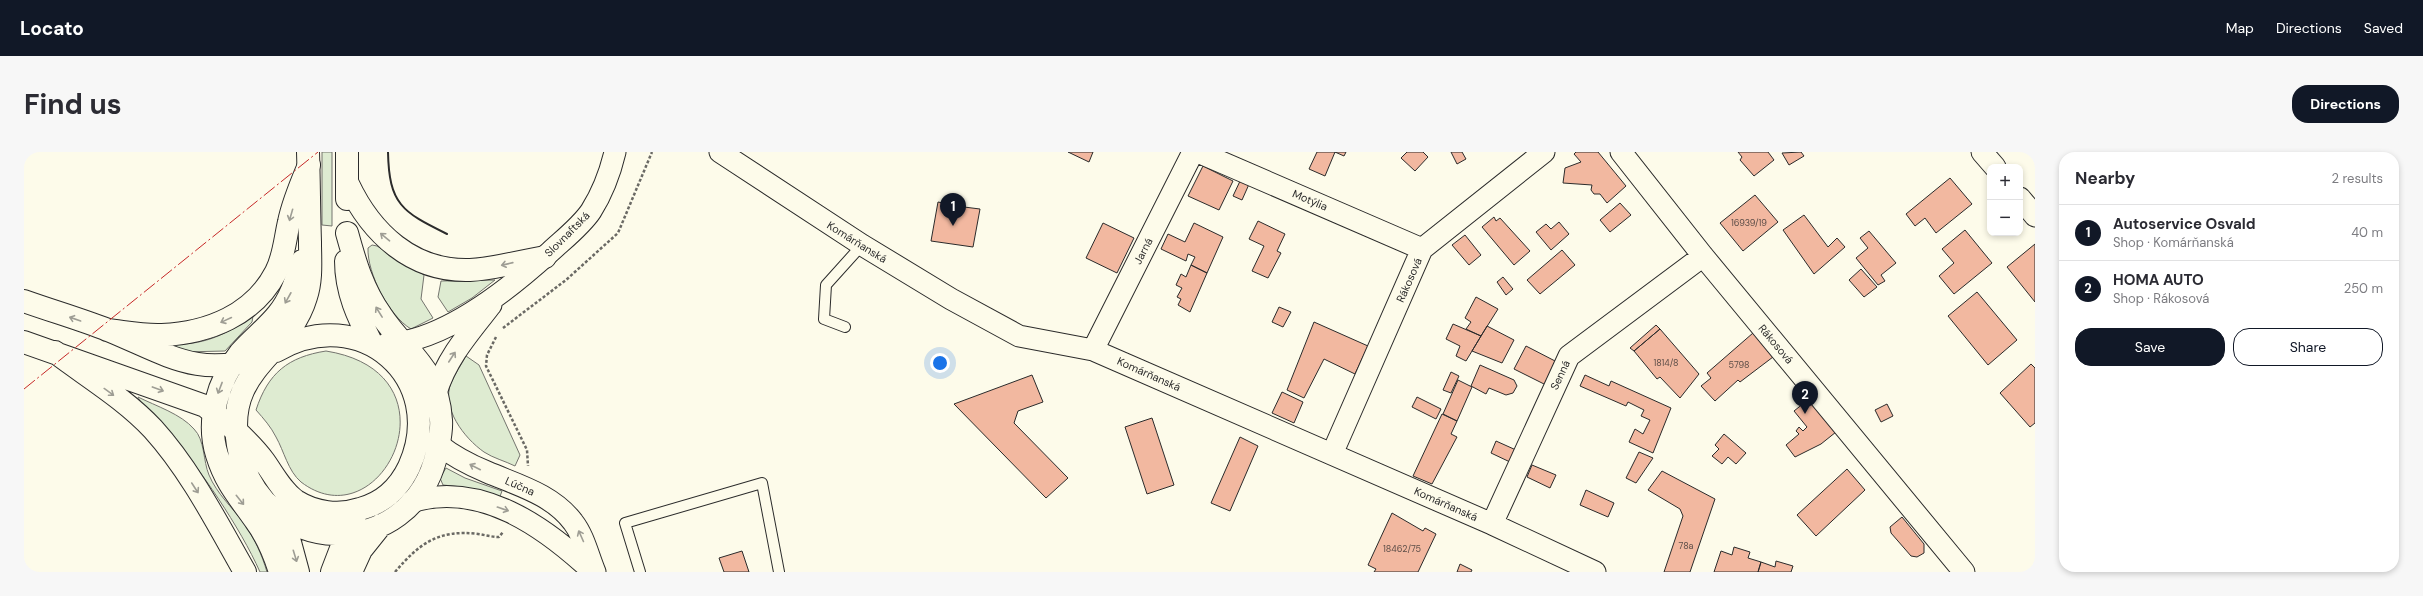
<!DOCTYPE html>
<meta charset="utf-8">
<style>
:root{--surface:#fff;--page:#f7f7f7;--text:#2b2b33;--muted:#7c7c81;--line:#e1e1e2;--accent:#111827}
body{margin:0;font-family:"DM Sans",sans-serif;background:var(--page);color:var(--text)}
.controls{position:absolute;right:12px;top:12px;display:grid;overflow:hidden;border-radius:8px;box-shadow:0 2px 6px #0003}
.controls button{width:36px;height:36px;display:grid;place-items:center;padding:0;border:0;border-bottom:1px solid var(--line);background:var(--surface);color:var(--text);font:20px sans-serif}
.you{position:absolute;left:916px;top:211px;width:14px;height:14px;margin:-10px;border:3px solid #fff;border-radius:50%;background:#1a73e8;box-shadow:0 0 0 6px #1a73e833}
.badge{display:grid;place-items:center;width:26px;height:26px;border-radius:50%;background:var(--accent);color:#fff;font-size:13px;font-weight:700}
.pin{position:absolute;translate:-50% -33px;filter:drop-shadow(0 1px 2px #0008)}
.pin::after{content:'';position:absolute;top:21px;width:14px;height:12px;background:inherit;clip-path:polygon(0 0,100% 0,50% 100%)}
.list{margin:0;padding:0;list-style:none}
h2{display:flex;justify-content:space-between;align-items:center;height:52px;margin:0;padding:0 16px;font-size:17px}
h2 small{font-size:13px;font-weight:400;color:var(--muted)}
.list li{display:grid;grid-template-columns:26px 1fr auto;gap:12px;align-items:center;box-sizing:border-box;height:56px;padding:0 16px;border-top:1px solid var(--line)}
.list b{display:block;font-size:15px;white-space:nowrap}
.list p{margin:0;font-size:13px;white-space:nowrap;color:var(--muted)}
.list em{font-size:13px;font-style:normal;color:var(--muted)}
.actions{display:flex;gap:8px;padding:12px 16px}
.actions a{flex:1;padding:9px 0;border:1px solid var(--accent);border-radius:16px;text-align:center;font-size:14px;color:var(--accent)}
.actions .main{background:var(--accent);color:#fff}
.map{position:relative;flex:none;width:2011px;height:420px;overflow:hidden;border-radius:16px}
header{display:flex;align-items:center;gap:24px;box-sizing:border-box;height:56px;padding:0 20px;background:var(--accent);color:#fff}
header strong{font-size:19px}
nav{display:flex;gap:22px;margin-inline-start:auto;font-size:14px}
.intro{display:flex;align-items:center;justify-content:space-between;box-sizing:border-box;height:96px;padding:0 24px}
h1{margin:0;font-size:28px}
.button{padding:10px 18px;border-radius:16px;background:var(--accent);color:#fff;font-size:14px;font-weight:700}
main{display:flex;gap:24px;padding:0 24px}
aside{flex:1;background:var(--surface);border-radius:16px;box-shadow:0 2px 6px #0003}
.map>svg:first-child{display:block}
.green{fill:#deebd1;stroke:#74746e}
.building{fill:#f2b8a0;stroke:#2b2b2b}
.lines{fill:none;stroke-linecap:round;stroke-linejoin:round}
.lane-casing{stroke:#2b2b2b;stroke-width:12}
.street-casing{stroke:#2b2b2b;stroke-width:23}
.secondary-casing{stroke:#2b2b2b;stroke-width:24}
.highway-casing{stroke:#2b2b2b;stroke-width:24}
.path{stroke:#6a6964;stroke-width:2.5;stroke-dasharray:3 2;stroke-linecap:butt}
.lane{stroke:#fdfbea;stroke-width:10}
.street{stroke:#fdfbea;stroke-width:21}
.secondary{stroke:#fdfbea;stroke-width:22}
.highway{stroke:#fdfbea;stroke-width:22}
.wall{stroke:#2b2b2b;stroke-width:2}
.power{stroke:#c62828;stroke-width:1;stroke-dasharray:14 3 2 3;stroke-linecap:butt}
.oneway{stroke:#9e9d94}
.labels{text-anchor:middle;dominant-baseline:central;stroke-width:3;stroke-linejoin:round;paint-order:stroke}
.number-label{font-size:9px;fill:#5d4e48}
.street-label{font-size:11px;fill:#2b2b2b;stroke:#fdfbea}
</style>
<header>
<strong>Locato</strong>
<nav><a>Map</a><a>Directions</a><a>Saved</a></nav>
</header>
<div class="intro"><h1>Find us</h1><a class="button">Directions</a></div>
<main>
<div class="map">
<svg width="2011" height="420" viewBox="0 0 2011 420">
<rect width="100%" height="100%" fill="#fdfbea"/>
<path class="green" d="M298,0H308V74L298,73Z
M348,93L353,94L400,123L397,147L409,166L387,177C365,164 343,121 344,96Z
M471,128L448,146L424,160L414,145L417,129Z
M229,164L228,170L201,199L159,200L145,192C178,194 202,183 229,164Z
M302,199C440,221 358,392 277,330C264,319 260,299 252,285C247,275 240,267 232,258C244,221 264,205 302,199Z
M442,204L455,213L496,303L491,314C481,309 469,306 460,300C440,286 417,256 427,231C431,222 437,213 442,204Z
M114,245C132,254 157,262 170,277C181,288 179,309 185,323C193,342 208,355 219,370C230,385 238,403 243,420H236C216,375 176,317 144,279C138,272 116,252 114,245Z
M422,316L441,326L478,339L475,347L438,335L419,333L416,326Z"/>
<path class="building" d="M1044,0H1069L1065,10Z
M1293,0H1311L1301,24L1285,17Z
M1311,0H1322L1320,4Z
M1383,0H1399L1404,5L1391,19L1377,6Z
M1427,0H1438L1442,7L1433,12Z
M1552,0H1574L1602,34L1583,51L1576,42H1570L1567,38L1568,33L1539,31L1541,16L1557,10L1550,2Z
M1714,0H1744L1750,8L1730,24L1716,8L1718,5Z
M1777,0L1780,4L1765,13L1758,1Z
M1179,14L1209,29L1195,58L1164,44Z
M1926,26L1948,52L1912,81L1901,66L1891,74L1882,62Z
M1217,27L1226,30L1218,48L1209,44Z
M1731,43L1754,70L1719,99L1696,71Z
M914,50L933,54L937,51L940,55L956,57L949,95L907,89Z
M1596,51L1607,63L1586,80L1576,68Z
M1780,63L1804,95L1813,86L1821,95L1790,122L1759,78Z
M1470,65L1472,69L1476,66L1506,99L1490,113L1458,75Z
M1234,69L1261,82L1253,99L1257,101L1244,126L1228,119L1240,94L1225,87Z
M1535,70L1545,82L1527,98L1512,80L1522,72L1527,77Z
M1079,71L1110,86L1093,121L1062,106Z
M1170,71L1199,85L1183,121L1167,113L1171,105L1164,102L1162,109L1137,97L1144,82L1161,90Z
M1941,78L1968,111L1930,142L1915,124L1930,111L1918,97Z
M1845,79L1872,111L1857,123L1861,129L1854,133L1832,106L1844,96L1836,86Z
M1441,83L1457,103L1445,113L1428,93Z
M2011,92V150L1983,115Z
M1538,98L1551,113L1516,142L1503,128Z
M1167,113L1183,121L1166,160L1154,153L1157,147L1153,145L1158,136L1152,133L1157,122L1162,125Z
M1837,117L1853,135L1840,145L1825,128Z
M1479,125L1489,137L1482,143L1473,130Z
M1953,140L1993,188L1964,213L1924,164Z
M1452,145L1474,157L1457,184L1442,177L1447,170L1441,166Z
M1255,155L1267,160L1259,175L1248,170Z
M1290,170L1344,194L1331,222L1300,207L1280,246L1263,238Z
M1429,172L1457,184L1442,209L1432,204L1436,194L1422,187Z
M1632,173L1636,177L1610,199L1606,196Z
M1463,174L1490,188L1478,211L1448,199Z
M1636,177L1675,222L1656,246L1636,225L1633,227L1610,199Z
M1729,181L1749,205L1716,230L1714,228L1691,249L1677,234L1687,226L1683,221Z
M1502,194L1533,210L1522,233L1490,217Z
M2007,212L2011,216V271L2006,275L1976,241Z
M1456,213L1490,228L1493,234L1489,241L1482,243L1465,236L1462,242L1447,234Z
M1427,220L1435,224L1427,241L1419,238Z
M1008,223L1019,250L994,259L990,271L1044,326L1022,346L930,252Z
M1561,223L1585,234L1587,229L1647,256L1629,301L1605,290L1611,277L1619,282L1626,268L1617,264L1620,258L1604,250L1602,254L1556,234Z
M1434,228L1448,235L1433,269L1419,262Z
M1258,240L1279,250L1270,271L1248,261Z
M1393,245L1417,257L1412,267L1388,255Z
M1785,247L1812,280L1797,292L1771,305L1762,293L1775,282L1772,279L1775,275L1779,279L1783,275L1770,259Z
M1863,252L1869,264L1857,270L1851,258Z
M1418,262L1433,269L1427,282L1433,285L1408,332L1389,324Z
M1128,266L1150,333L1123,342L1101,275Z
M1700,282L1722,301L1712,312L1704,305L1698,312L1688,304L1695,297L1691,293Z
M1216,285L1234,294L1206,359L1187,351Z
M1472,289L1492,298L1486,310L1467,301Z
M1615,300L1629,306L1612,331L1602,326Z
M1508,313L1532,323L1526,336L1503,325Z
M1823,317L1841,338L1792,384L1773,363Z
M1638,319L1691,347L1666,420H1640L1659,364L1656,357L1624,338Z
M1562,338L1590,351L1584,365L1556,353Z
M1368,361L1399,379L1401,376L1412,382L1394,420H1350L1352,417L1344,413Z
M1878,365L1900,392V401L1893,405L1887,404L1867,381L1866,375Z
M1710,395L1726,400L1724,406L1737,410L1734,420H1690L1697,399L1708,403Z
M718,399L725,420H700L695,406Z
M1752,409L1769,414L1767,420H1734L1737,410L1751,415Z
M1436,412L1448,418L1447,420H1433Z"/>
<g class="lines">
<defs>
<path id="lane" d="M821,175L800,167L802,133L838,93
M616,420L601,371L738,331L755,420"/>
<path id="street" d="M696,0L838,93L927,147L995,184L1069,198L1468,372L1571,420
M1174,0L1398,97
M1597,0L1679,104L1940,420
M1958,0L1971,15
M1996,46L2011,64
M362,192C420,190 485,137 526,100C540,87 557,74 567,59C579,40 586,21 591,0
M1069,198L1169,0
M412,241C422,207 445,181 467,153
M415,293C429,304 446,313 463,320C493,333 528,342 549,370C560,384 564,403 571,420
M1308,302L1398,97L1520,0
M387,350C456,328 521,375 569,420
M1468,372L1545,204L1679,104"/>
<path id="secondary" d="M284,0C285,30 285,60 286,90C286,108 288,127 282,145C264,205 200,216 214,293C234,408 388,413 413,301C415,290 418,279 417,268C414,215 382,201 357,163C339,138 331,110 323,81
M323,0V47
M324,32C347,81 388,120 446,118C471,117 496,109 521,105
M322,109C322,140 334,165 348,192
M211,278C222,288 232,298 240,309C250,323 258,339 272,349C291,361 315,364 336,357C359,351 375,336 385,315C425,226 336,149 252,199
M253,363L264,383L274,420
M256,420C250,401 243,384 231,368C215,345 202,332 193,303C182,268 194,229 216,201C228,187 243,176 254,162C267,146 272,128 278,109
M308,420L318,394L331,371
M327,420L337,398L357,373"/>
<path id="highway" d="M0,149C28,159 56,167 84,178C145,203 175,228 244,203
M83,178C101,180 120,184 138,183C184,181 230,163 252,120C260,105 261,87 265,70C269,50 277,32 285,13
M0,190L181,254L211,278
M31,200C64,225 101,247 129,277C167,319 193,371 221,420"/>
</defs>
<use href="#lane" class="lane-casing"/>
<use href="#street" class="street-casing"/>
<use href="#secondary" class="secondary-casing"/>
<use href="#highway" class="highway-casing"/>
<path class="path" d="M479,176L542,128L594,81L628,0
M472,185L463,203L462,214L503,298L504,314
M371,420C395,392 414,377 454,382C461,383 468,385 475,385L479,380"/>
<use href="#lane" class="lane"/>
<use href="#street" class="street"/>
<use href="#secondary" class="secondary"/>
<use href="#highway" class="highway"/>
<path class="wall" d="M364,0C365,52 378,60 423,82"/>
<path class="power" d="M0,237L294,0"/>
</g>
<defs><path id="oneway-shaft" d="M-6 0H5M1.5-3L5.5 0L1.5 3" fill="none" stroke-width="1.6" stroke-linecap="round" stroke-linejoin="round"/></defs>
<g class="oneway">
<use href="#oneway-shaft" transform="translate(267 63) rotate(106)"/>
<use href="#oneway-shaft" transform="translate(361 85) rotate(-140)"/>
<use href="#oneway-shaft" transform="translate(483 112) rotate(167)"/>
<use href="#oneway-shaft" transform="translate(264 146) rotate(119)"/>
<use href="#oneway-shaft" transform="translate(355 160) rotate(-122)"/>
<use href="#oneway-shaft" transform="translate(51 167) rotate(-161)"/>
<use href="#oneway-shaft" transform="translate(202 168) rotate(155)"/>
<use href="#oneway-shaft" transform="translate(428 205) rotate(-57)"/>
<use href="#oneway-shaft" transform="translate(196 236) rotate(111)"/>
<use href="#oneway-shaft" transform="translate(134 237) rotate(20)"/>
<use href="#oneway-shaft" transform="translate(85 240) rotate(36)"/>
<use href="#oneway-shaft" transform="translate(451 315) rotate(-153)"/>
<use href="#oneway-shaft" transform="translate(171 336) rotate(57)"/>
<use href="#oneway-shaft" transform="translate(216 348) rotate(51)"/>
<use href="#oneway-shaft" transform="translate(479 357) rotate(19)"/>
<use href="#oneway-shaft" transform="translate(557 384) rotate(-114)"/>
<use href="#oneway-shaft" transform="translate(271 404) rotate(73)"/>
</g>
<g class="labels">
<g class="number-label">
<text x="1725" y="71">16939/19</text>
<text x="1642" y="211">1814/8</text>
<text x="1715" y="213">5798</text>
<text x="1662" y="394">78a</text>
<text x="1378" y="397">18462/75</text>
</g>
<g class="street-label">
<text transform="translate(1286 48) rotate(23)">Motýlia</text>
<text transform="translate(543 82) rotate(-45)">Slovnaftská</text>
<text transform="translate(833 90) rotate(32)">Komárňanská</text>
<text transform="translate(1119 99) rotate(-63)">Jarná</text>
<text transform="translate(1385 128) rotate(-66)">Rákosová</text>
<text transform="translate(1752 192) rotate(50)">Rákosová</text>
<text transform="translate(1125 222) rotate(24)">Komárňanská</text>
<text transform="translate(1536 223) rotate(-65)">Senná</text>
<text transform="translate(496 334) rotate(24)">Lúčna</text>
<text transform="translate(1422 352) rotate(24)">Komárňanská</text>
</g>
</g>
</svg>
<div class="controls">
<button>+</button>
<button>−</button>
</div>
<div class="you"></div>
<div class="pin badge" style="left:929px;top:74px">1</div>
<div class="pin badge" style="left:1781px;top:262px">2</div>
</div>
<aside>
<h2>Nearby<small>2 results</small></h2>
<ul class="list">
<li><span class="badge">1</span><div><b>Autoservice Osvald</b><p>Shop · Komárňanská</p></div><em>40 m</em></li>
<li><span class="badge">2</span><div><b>HOMA AUTO</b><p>Shop · Rákosová</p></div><em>250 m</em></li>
</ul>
<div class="actions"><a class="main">Save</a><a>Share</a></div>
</aside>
</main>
